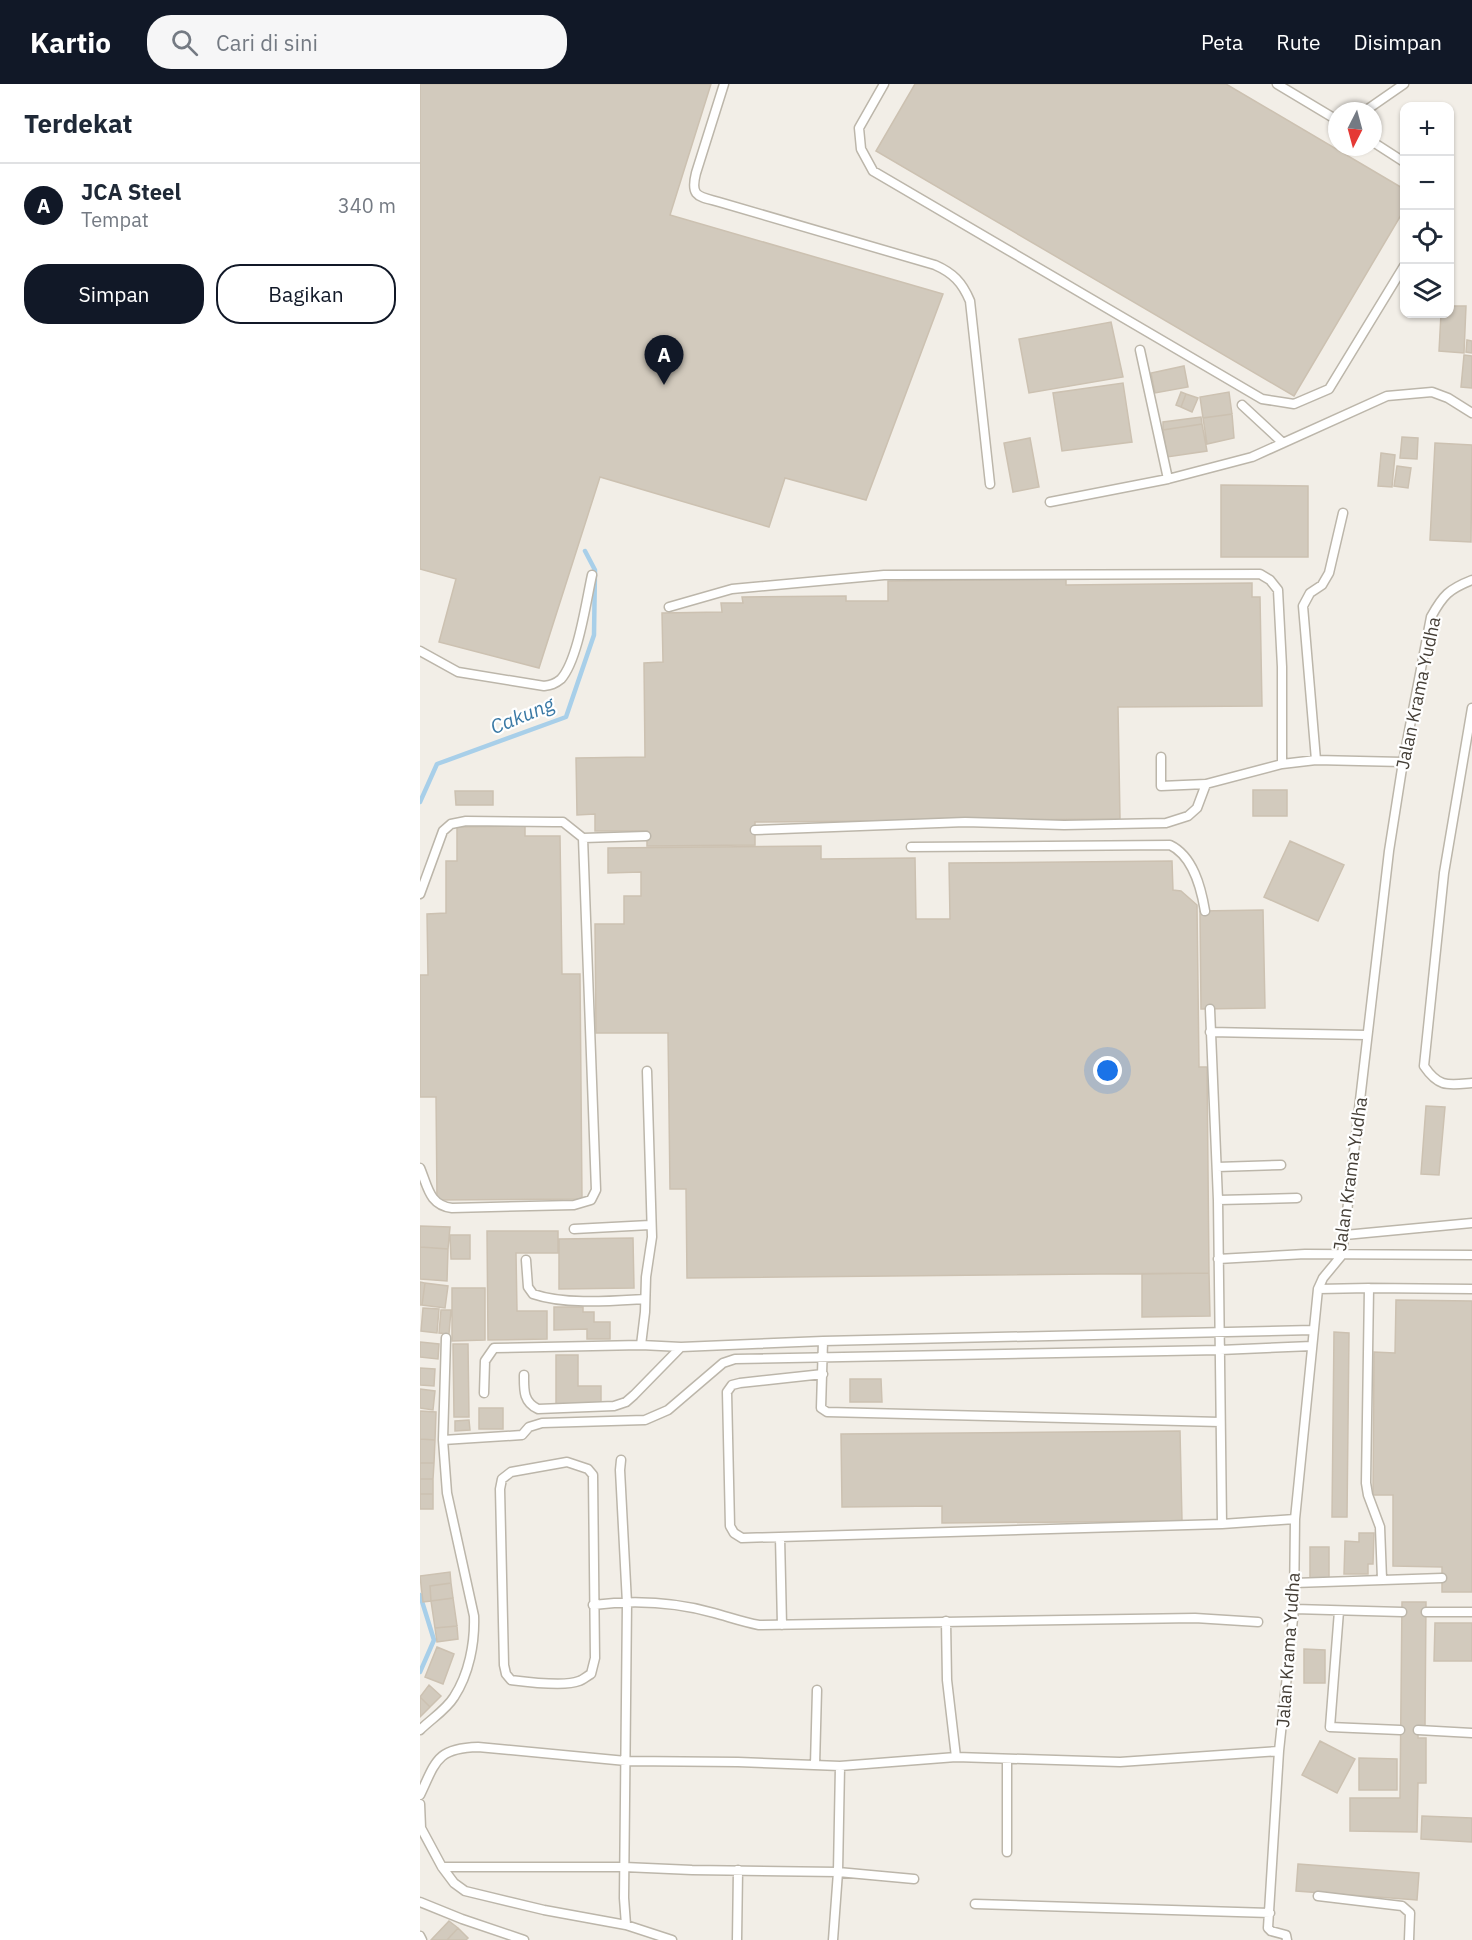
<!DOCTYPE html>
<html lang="id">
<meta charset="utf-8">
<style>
:root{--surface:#fff;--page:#f6f6f7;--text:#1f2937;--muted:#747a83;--line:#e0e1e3;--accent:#111827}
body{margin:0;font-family:"IBM Plex Sans",sans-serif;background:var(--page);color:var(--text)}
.controls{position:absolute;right:18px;top:18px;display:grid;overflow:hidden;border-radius:12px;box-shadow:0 2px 4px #0004}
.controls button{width:54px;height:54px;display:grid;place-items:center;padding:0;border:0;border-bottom:2px solid var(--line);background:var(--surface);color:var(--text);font:30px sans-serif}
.compass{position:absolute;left:908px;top:18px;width:54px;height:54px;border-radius:50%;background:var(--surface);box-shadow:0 2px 4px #0004;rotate:186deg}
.you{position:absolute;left:688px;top:987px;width:21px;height:21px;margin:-15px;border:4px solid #fff;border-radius:50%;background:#1a73e8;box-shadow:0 0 0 9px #1a73e833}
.badge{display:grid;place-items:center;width:39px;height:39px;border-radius:50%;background:var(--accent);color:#fff;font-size:20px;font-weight:700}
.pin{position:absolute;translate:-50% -50px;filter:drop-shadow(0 2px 3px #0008)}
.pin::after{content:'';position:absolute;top:32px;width:21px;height:18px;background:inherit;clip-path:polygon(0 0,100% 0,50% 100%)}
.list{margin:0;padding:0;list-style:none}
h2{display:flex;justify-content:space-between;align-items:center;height:78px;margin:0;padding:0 24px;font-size:26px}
h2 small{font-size:20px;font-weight:400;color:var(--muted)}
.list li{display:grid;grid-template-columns:39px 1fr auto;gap:18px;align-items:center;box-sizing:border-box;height:84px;padding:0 24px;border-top:2px solid var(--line)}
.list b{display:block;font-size:22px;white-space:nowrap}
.list p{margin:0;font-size:20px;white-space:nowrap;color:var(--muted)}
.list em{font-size:20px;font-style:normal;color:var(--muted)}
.actions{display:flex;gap:12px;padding:18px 24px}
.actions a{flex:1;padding:14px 0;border:2px solid var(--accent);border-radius:24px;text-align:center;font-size:21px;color:var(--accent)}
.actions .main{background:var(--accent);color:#fff}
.icon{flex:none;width:33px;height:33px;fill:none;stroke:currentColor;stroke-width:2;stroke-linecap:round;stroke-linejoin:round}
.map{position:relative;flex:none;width:1052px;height:1856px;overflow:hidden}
header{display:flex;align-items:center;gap:36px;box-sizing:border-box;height:84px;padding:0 30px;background:var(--accent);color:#fff}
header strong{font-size:28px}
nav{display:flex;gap:33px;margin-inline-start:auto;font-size:21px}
.search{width:420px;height:54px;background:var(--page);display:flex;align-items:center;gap:15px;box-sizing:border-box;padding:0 21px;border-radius:24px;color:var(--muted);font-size:22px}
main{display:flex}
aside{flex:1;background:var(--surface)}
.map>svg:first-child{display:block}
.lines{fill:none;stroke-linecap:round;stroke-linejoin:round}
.stream{stroke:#a8cfe9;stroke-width:4.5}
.building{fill:#d2cabd;stroke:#ccc1b1;stroke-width:1.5}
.service-casing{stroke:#bcb6aa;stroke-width:11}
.service{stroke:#fff;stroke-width:8}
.labels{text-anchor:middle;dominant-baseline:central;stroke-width:4.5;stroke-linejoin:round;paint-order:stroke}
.street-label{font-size:18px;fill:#443e36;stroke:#fff}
.water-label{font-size:20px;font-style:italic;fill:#3a79a5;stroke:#fff}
</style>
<header>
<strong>Kartio</strong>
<div class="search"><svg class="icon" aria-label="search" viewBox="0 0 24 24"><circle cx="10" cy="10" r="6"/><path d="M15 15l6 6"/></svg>Cari di sini</div>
<nav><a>Peta</a><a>Rute</a><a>Disimpan</a></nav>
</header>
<main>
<aside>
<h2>Terdekat<small></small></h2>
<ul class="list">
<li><span class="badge">A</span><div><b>JCA Steel</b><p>Tempat</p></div><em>340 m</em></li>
</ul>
<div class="actions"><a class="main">Simpan</a><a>Bagikan</a></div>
</aside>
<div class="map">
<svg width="1052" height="1856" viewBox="0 0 1052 1856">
<rect width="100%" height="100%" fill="#f2eee7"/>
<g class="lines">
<path class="stream" d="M0,718L17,680L146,633L174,551L175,486L165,467
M0,1511L14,1556L0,1588"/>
</g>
<path class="building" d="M0,0H291L250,131L523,210L446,416L365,394L349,443L180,393L119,584L19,558L36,495L0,485Z
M495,0H806L984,105V126L874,312L456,67Z
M1030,222H1046L1044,269L1019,267L1021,230H1030Z
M691,238L703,293L609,309L599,255Z
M1047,256L1052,257V269L1046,268Z
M1044,271L1052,272V304L1041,303Z
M764,282L768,303L735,309L731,289Z
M703,299L712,358L642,367L633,309Z
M761,308L766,310L761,323L756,321Z
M809,308L812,330L783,334L780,313Z
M766,310L778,314L772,328L761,323Z
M812,330L814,354L787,360L783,334Z
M781,333L782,340L743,346V338Z
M782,340L787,367L747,373L743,346Z
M982,353L998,354L997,375L980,374Z
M610,354L619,403L593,408L584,359Z
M1015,359L1052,361L1051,458L1010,456Z
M961,369L975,371L972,403L958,402Z
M977,382L991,384L988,404L974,402Z
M801,401L888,402V473H801Z
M646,495V501L832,499V513H840L842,622L698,623L700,735L335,738V761L227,762V747H175V730L157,731L156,674L225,673L224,579L243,578L242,529L302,528L301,519H323L322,513L426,512V517H468V497Z
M833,706H867V732H833Z
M35,707H73V721H36Z
M105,742V752H140L142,890H160L162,1115L17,1116L16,1013H0V891H8L7,830L26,829V777H37V743Z
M870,757L924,781L898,837L844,813Z
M401,762V775L495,774L496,835H530L529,779L752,777L753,806L761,807L777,821L779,983H787L789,1189L267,1194L266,1105H250L248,949H176L175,840H204V812H221V788L188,789V764Z
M843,826L845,924L781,925L780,827Z
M1006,1022L1025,1023L1019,1091L1001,1090Z
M0,1142L30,1143L28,1165L0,1163Z
M67,1147H138V1169H96L97,1227H127V1255L68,1256Z
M30,1151H50V1175H31Z
M213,1154L214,1204L139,1205V1155Z
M0,1163L28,1165L27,1197L0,1195Z
M789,1189L790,1232L722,1233V1190Z
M0,1198L5,1199L2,1221H0Z
M5,1199L28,1202L25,1224L2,1221Z
M32,1204H65V1256L32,1257Z
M976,1216L1052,1217V1508H1022V1483L973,1482V1411H953L954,1268L975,1269Z
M134,1223H163V1228H174V1238H190V1255H167V1245L134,1246Z
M3,1224L19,1225L17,1249L1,1247Z
M21,1226H31L29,1250L19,1249Z
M914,1248L929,1249L927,1433H912Z
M0,1258L19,1260L18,1275L0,1273Z
M33,1260H48L49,1333H34Z
M136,1271H158V1302H181V1321H136Z
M0,1284L15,1285L14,1302L0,1301Z
M430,1295H461L462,1318H430Z
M0,1305L15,1307L13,1326L0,1324Z
M59,1324H83V1345H59Z
M0,1327L16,1328L15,1356L0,1355Z
M49,1336L50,1346L35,1347V1337Z
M760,1347L762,1437L522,1439V1422L422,1423L421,1350Z
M0,1355L15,1356L14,1379H0Z
M0,1379H14L13,1395H0Z
M0,1395H13V1410H0Z
M0,1410H13V1425H0Z
M939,1449H954L953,1480H948V1490H924L925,1457L939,1458Z
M890,1463H909V1495H890Z
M30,1488L31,1499L10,1502L11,1517L3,1518L0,1492Z
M31,1499L33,1514L11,1517L10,1502Z
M33,1514L37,1542L15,1544L11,1517Z
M982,1518H1006L1005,1643L998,1646V1654H1006V1699H998L997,1748L930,1747V1714H980Z
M1015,1539H1052V1577H1014Z
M37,1542L38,1555L17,1558L15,1544Z
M17,1563L34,1570L23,1600L5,1593Z
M884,1565L905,1566V1599H884Z
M9,1601L21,1612L10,1623L0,1613Z
M0,1613L10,1623L0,1633Z
M900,1657L935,1675L917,1709L882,1691Z
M939,1674L977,1675V1706H939Z
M1002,1732L1052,1734V1758L1001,1755Z
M878,1780L999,1789L997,1816L876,1807Z
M29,1837L38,1844L27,1856H11Z
M38,1844L48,1854L46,1856H27Z"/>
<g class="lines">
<defs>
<path id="service" d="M304,0L276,89C270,113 278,112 299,118L515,181C533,189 542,198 550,217L570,400
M464,0L439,44L441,65L453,87L842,315L874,320L909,305L984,182
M857,0L917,36
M945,27L984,0
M953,58L984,78
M720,266L748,395
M822,321L863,359
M630,418L748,395L832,373L967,312L1012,308L1028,314L1052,329
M249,523L312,505L464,491L840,490L850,496L858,506L862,583V680
M0,567L38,588L124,602C131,601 135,600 141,595C158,576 166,518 172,491
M1052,624L1024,789L1004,982C1019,1004 1028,1001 1052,999
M741,673V702L786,700
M896,676L883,522L890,509L902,501L909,489L923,429
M335,746L545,738L644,741L746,739L768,732L777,724L786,700L862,680L896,676L983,678
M491,763L750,761C773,772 781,803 785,827
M0,810L23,747L31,740L46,737L134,738H143L163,754
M790,948L946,951
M797,1083L861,1081
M0,1084C8,1103 9,1121 32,1124L154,1121L171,1116L176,1106L163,754L226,752
M798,1116L877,1114
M154,1145L230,1141
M925,1151L1052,1139
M798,1175L885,1170L1052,1171
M106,1176L108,1203L113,1210C145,1221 191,1217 225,1215
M898,1205L949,1204
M403,1257L401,1324L407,1328L800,1338
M221,1261L225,1228L226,1193L232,1153L227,987
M403,1290L320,1299L312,1301L307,1308L310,1442L314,1449L322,1454L802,1440L798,1116L790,925
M104,1291C104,1306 103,1318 118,1325L194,1322L206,1318L214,1311L261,1263L403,1257L893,1246
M64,1309L65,1277L74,1264L221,1261L261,1263
M23,1356L102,1351L109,1343L122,1339L225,1336L248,1326L303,1279L315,1275L800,1266L892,1262
M201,1376L200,1386L207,1519L204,1814L206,1841
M147,1378L168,1385L173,1391L175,1574L171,1590C167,1592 163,1596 159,1597C145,1603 107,1598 91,1596L86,1590L84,1581L80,1405L82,1395L91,1388Z
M802,1440L875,1435
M360,1453L362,1541
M962,1495L960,1443L948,1411L946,1399L949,1204L1052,1205
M874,1499L1022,1494
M173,1521C213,1516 255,1518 294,1529C309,1533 323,1538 339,1541L775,1534L838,1538
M874,1525L982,1528
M919,1527L910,1643L980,1646
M1006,1528H1052
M526,1537L527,1596L536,1673
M0,1646C11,1635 26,1626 34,1613C49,1590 55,1559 54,1532L27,1409L23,1356L26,1254
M998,1646L1052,1649
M587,1675V1768
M395,1681L397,1606
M0,1711C16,1677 17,1664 58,1663L206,1677L318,1678L420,1682L536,1673L700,1678L859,1667
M0,1720L1,1744L22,1783L34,1799L45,1807L124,1826L206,1841L252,1856
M22,1783H204L272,1786L418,1788L494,1795
M898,1812L982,1822L990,1829L989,1856
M0,1818L42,1835L104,1856
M555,1820L850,1829
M0,1852L2,1856
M317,1856L318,1786
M413,1856L418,1788L420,1682
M867,1856L866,1851L851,1847L848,1844L859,1667L874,1525L875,1435L898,1205L903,1194L922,1171L969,767L983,678L1011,533C1023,511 1029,505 1052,496"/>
</defs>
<use href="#service" class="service-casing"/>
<use href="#service" class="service"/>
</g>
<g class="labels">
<g class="street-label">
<text transform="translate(998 609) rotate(-78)">Jalan Krama Yudha</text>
<text transform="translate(930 1090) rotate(-82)">Jalan Krama Yudha</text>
<text transform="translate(868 1566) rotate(-86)">Jalan Krama Yudha</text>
</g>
<g class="water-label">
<text transform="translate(102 631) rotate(-22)">Cakung</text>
</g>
</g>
</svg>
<div class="controls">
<button>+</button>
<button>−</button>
<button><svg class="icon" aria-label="locate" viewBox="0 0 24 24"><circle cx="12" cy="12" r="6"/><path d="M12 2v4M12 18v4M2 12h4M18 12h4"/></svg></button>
<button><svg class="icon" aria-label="layers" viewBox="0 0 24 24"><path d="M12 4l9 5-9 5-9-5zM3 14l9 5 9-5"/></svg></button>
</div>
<svg class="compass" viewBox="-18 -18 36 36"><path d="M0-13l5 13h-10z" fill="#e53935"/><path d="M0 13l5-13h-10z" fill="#747a83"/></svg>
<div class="you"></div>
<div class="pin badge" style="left:244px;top:301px">A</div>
</div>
</main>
